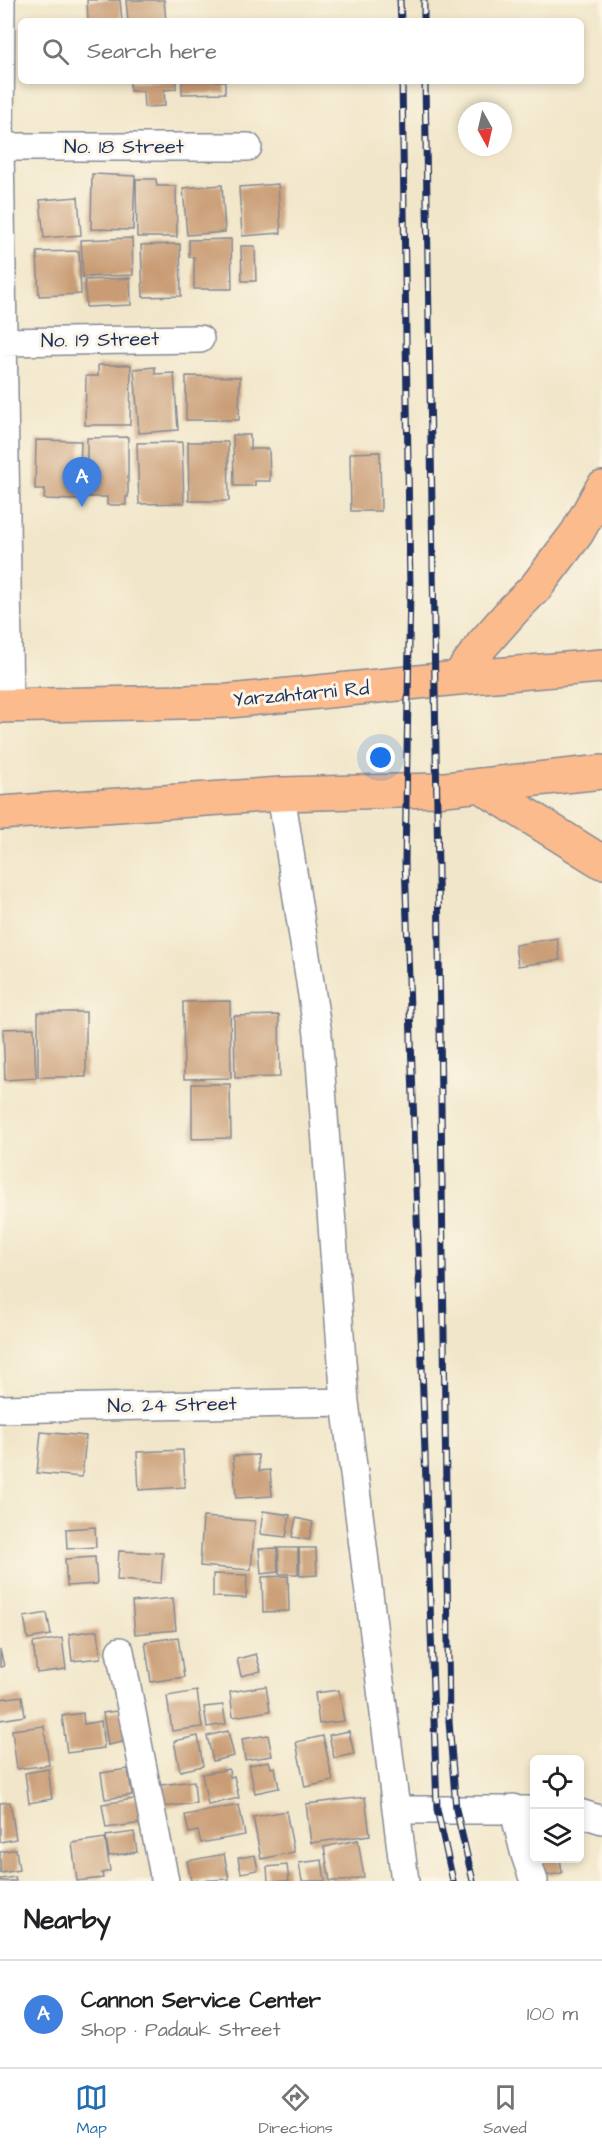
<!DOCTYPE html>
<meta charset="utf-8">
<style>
:root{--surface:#fff;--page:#f6f6f6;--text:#202124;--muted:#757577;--line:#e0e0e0;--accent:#1f6fb2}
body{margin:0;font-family:"Architects Daughter",sans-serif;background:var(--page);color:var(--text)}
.controls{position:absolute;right:18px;bottom:18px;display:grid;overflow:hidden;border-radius:9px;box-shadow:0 3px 9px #0003}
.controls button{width:54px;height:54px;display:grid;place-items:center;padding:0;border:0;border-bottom:2px solid var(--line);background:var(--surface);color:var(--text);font:30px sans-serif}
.compass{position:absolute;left:458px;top:102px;width:54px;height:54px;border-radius:50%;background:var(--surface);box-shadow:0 3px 9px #0003;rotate:172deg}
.you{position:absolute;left:381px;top:758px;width:21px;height:21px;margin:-15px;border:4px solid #fff;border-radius:50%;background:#1a73e8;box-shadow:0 0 0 9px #1a73e833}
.badge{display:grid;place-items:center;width:39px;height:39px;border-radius:50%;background:var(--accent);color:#fff;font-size:20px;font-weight:700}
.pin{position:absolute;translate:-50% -50px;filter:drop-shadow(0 2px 3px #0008)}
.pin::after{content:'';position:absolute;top:32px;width:21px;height:18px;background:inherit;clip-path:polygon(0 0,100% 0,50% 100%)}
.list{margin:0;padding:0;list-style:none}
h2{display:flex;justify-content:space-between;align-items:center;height:78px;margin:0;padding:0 24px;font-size:26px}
h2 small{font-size:20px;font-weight:400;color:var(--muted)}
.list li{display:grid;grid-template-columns:39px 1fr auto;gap:18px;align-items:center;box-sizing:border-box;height:108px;padding:0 24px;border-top:2px solid var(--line)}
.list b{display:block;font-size:22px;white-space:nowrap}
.list p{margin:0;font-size:20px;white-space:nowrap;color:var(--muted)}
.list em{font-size:20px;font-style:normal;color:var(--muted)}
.icon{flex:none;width:33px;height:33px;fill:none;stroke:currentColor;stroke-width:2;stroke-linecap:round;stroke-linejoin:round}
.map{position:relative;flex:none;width:602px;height:1881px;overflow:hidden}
.search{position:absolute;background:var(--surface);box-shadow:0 3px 9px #0003;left:18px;right:18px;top:18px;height:66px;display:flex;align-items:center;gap:15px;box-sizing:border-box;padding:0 21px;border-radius:9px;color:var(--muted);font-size:22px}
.sheet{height:186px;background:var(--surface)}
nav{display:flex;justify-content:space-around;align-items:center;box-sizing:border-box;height:84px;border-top:2px solid var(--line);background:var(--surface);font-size:16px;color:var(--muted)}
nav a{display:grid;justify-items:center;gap:3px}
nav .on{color:var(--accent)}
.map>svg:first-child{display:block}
.building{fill:#c99c74}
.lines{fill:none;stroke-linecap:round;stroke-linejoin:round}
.minor-casing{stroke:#868a94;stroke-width:30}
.primary-casing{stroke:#868a94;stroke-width:36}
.minor{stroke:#fff;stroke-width:27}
.primary{stroke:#fbbb8d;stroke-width:33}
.rail-casing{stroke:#1b2f5e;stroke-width:7}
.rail{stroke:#fcf5e5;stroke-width:4.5;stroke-dasharray:14;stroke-linecap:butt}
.labels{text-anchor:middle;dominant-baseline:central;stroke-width:6;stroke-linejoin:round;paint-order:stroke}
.street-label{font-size:20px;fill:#1b2f5e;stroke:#fcf5e5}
</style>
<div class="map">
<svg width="602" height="1881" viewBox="0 0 602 1881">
<rect width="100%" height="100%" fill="#fcf5e5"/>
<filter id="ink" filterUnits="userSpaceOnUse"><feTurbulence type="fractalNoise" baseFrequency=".0167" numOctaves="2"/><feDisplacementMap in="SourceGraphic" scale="12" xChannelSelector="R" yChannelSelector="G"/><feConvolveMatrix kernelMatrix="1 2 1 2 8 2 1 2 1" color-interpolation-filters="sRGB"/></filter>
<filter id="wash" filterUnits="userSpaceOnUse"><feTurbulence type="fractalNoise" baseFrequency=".008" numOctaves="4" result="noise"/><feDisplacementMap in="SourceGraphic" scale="24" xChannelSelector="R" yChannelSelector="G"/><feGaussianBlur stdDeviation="1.35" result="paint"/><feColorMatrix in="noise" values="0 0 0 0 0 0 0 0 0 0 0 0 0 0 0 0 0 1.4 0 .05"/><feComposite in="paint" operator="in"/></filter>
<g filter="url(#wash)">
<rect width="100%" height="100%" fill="#f1e6c9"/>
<g id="blocks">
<path class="building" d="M87,0H120L122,21H88Z
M126,0H164L166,21H128Z
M130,81H176V89L164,90L165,106L144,107L143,91H130Z
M182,81H225V93L182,94Z
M92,174L135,176L133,230L91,229Z
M136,179H156L157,186H176L177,237H137Z
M278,184L281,233L242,236L239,187Z
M222,185L225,232L187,235L183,188Z
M78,197L81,235L44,238L40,200Z
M132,238L133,275L83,277L81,240Z
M231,239L232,289H194V257H189V240Z
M180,244L181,296L143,297L141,245Z
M241,246H255L256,281H242Z
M79,251L81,294L39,296L37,252Z
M130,278L131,305L86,307L85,280Z
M98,365H131L130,425H85L86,376H98Z
M155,367V374L174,373L178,430L139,433L134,369Z
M186,376L240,377L239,420H186Z
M233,435H250V449H269L270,481H255V486H234Z
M128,437V497H126V505H107V497H87V438Z
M36,440L81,441L79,500L44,499L45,489H35Z
M182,442L184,503L139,504L137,443Z
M188,442H228L229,501H189Z
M380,452L381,511H351L350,453Z
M557,938L560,960L518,966L515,945Z
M230,1001L231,1078L184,1079L183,1002Z
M38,1012H86V1077H38Z
M279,1015L280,1077L235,1078L234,1016Z
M34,1028L36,1078L5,1080L3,1029Z
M192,1084H230L231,1138L192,1139Z
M41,1432L86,1436L82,1477L37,1473Z
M183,1450L185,1487L139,1490L137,1452Z
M258,1455L259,1471L270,1470L272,1496L236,1498L233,1456Z
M263,1511L290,1515L286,1537L260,1534Z
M203,1517L255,1521L251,1570L200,1566Z
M296,1518L313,1522L309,1540L292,1537Z
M95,1527L96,1547L67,1549L66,1529Z
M277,1548L278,1572L261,1574L259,1549Z
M278,1548H298V1574H279Z
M299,1548H316L317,1575L300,1576Z
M119,1551L163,1553L161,1583L117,1580Z
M95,1557L97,1584L67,1586L65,1559Z
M213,1574L247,1575L246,1598L213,1597Z
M288,1576L289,1611L263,1612L262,1577Z
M173,1598L176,1630L135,1634L132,1602Z
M47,1613L51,1635L28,1639L24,1617Z
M98,1630L101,1658L72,1661L69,1634Z
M178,1637L184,1677L151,1682L145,1642Z
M62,1638L66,1669L37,1673L33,1643Z
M0,1650L4,1666L0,1667Z
M256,1654L261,1671L241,1676L237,1659Z
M266,1686L270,1711L233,1717L230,1692Z
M339,1690L344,1721L319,1724L315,1693Z
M197,1691L202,1727L172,1731L167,1696Z
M22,1696L25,1716L0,1720V1699Z
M223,1705L226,1724L207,1727L204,1707Z
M123,1710L127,1741L108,1745L103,1713Z
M83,1713L84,1724L101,1721L104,1748L67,1753L62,1716Z
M44,1726L49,1765L17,1769L12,1730Z
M228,1731L234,1756L213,1761L207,1736Z
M349,1731L354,1754L334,1758L329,1735Z
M268,1735L272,1756L245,1760L242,1739Z
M198,1736L203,1766L180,1771L174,1741Z
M323,1736L333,1781L305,1787L296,1742Z
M269,1761L271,1768L275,1767L279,1788L255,1793L249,1765Z
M48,1769L52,1799L29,1803L25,1773Z
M128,1769L132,1795L105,1799L101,1773Z
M229,1769L230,1777L234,1776L239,1798L208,1805L202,1774Z
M194,1781L196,1803L163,1807L161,1785Z
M365,1797L370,1835L311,1843L306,1804Z
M140,1798L143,1823L106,1828L102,1804Z
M10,1802L16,1839L0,1842V1803Z
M239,1805L245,1835L201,1843L198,1831L189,1833L185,1815Z
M286,1811L294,1852L261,1859L253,1817Z
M134,1832L137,1852L109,1856L106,1836Z
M105,1838L110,1871L102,1873L103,1878L77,1881L72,1843Z
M358,1840L364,1877L344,1881H330L324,1847Z
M16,1849L19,1870L0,1873V1852Z
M224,1854L229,1879L191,1881L187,1861Z
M255,1855L258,1870L241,1873L238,1858Z
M535,1858H560L562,1873L538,1877Z
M322,1860L325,1881H302L299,1863Z
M287,1865L289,1881H268L267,1867Z
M15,1877L16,1881H0V1879Z"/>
</g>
</g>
<g filter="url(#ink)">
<use href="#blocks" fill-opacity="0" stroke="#868a94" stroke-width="1.5"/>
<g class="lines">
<defs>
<path id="minor" d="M1,0L0,147L9,706
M0,147H248
M0,342L200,339
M281,794L318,1034L345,1402L405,1881
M0,1409L345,1402
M120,1651L165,1881
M513,1808L525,1855L534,1881
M396,1810H534
M580,1813L602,1820"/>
<path id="primary" d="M458,678L483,644L514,609L536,587L577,533L602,488
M0,706L229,701L458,678L602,666
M479,785L602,862
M0,813L281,794L436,790L602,772"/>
</defs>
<use href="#minor" class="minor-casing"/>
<use href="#primary" class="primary-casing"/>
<use href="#minor" class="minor"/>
<use href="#primary" class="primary"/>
<defs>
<path id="rail" d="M400,0L401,21
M424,0V21
M402,81L410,590L405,861L437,1809L453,1881
M425,81L438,871L449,1721L456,1809L473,1881"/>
</defs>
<use href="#rail" class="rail-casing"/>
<use href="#rail" class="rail"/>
</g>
</g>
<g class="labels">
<g class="street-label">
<text x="124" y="147">No. 18 Street</text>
<text transform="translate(100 340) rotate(-1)">No. 19 Street</text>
<text transform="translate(301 694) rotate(-5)">Yarzahtarni Rd</text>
<text transform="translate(172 1405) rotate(-1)">No. 24 Street</text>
</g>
</g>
</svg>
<div class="controls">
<button><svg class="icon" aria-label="locate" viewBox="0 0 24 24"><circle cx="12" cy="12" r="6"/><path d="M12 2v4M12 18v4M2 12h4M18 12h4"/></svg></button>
<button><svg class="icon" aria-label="layers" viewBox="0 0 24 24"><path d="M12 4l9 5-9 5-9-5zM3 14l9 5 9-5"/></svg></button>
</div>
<svg class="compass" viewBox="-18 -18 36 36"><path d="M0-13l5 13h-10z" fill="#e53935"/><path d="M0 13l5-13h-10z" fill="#757577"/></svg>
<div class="you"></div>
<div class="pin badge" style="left:82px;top:507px;background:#3f7fe0">A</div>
<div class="search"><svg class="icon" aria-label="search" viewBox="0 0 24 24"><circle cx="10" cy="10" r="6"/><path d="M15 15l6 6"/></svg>Search here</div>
</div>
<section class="sheet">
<h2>Nearby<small></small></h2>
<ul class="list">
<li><span class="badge" style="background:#3f7fe0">A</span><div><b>Cannon Service Center</b><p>Shop · Padauk Street</p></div><em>100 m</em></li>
</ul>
</section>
<nav>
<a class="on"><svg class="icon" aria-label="map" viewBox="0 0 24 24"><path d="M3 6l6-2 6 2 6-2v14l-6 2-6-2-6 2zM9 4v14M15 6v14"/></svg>Map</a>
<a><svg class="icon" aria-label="directions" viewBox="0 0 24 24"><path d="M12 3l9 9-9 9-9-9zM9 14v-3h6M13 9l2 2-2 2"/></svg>Directions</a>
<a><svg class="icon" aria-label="saved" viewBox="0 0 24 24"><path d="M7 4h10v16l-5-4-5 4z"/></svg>Saved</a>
</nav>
